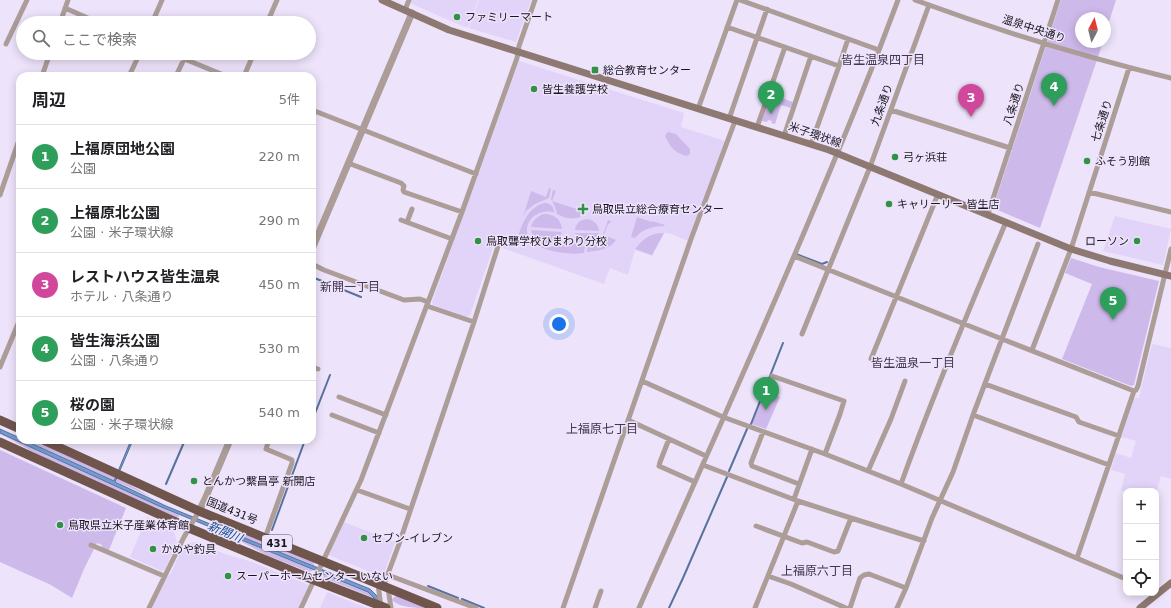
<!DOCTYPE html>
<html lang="ja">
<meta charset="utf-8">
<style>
:root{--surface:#fff;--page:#f2f2f2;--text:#202124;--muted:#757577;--line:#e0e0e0;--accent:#111827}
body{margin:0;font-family:"DejaVu Sans","Noto Sans JP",sans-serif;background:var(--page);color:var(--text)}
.controls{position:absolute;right:12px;bottom:12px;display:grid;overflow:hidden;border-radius:8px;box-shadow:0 2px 10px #0003}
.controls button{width:36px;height:36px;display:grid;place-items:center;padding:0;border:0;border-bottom:1px solid var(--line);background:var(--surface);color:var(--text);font:20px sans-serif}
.compass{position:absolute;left:1075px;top:12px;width:36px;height:36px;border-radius:50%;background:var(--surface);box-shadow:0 2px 10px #0003;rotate:7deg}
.you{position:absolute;left:559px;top:324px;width:14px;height:14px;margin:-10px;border:3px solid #fff;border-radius:50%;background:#1a73e8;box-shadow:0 0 0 6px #1a73e833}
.badge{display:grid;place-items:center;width:26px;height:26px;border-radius:50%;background:var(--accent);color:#fff;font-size:13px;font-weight:700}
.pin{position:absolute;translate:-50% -33px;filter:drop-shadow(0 1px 2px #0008)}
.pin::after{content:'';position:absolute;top:21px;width:14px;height:12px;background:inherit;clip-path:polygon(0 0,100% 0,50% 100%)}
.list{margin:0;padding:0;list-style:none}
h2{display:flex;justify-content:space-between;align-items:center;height:52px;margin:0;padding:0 16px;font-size:17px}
h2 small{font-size:13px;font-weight:400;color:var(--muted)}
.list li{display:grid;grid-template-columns:26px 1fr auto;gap:12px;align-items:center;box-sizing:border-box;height:64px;padding:0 16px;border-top:1px solid var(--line)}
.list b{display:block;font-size:15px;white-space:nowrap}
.list p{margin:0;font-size:13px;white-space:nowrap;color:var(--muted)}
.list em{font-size:13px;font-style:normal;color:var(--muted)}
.icon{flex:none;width:22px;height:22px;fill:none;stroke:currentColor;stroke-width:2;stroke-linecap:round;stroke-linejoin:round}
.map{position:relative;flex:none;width:1171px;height:608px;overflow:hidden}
.search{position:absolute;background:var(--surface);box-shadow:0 2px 10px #0003;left:16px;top:16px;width:300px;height:44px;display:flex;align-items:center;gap:10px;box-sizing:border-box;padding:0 14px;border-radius:22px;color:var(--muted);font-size:15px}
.panel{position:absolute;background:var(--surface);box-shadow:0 2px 10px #0003;left:16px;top:72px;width:300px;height:372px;border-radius:12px}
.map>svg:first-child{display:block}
.built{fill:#e2d4f8}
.green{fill:#ceb9eb}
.water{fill:#729bd1;stroke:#57729c}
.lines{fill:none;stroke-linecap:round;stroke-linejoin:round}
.stream{stroke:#57729c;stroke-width:2}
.minor{stroke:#ac9d99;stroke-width:5}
.tertiary{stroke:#ac9d99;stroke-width:7}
.secondary{stroke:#8e7972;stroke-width:7}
.trunk{stroke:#70554c;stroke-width:9}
.poi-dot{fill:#319145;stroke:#ede3fb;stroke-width:1.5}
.labels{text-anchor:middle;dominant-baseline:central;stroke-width:3;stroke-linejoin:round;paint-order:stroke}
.shield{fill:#ede3fb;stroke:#595261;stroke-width:1}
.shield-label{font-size:10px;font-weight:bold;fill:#19141f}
.poi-label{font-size:11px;fill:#19141f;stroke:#ede3fb;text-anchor:start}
.street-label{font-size:11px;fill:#19141f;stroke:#ede3fb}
.neighbourhood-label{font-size:12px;fill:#41374e;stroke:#ede3fb}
.water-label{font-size:12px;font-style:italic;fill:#144b8d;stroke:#ede3fb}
</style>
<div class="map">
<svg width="1171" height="608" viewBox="0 0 1171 608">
<rect width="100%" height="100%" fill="#ede3fb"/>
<path class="built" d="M411,0H478L468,28L460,25L412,4Z
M479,0H531L516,42L469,28Z
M519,61L684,113L681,127L725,141L688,241L672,234L664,233L652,256L635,250L628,275L610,268L604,284L494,245L470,315L467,317L433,305L432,302Z
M1115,216L1171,229L1163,265L1103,251Z
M1152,344L1171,348V479L1161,476L1156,493V491L1126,492L1121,490L1125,474L1111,470L1116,453L1131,458L1136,441L1121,437L1134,399L1136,398H1139Z
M147,517L173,529L177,542L165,569L162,571L130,557Z
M344,522L395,542L383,577L328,555Z
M193,542L199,543L225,554L252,562L309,585L298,608H151L164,580L171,573L183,546L186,547L189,543Z
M327,592L367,608H320Z"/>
<path class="green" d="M1061,0H1116L1105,34V18H1081V42H1103L1040,228L993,208Z
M770,94L793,102L791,108L781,105L775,124L771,123L772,121L768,120L767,122L762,121Z
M668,132L676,134L690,149V154L686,156C674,152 671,148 665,136L666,134Z
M549,188L551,189L549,198L535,204L526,211L523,217L531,191L546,197Z
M553,190L556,191L552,201L583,211L580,217C572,220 564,218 557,214L555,207L551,199Z
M544,203C549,203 553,205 554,211V212C529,207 517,235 537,245C550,251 555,244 567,243C574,242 578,246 585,247L584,253C562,256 541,248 520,240L518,236C523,222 528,208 544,203Z
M544,214C554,214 561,219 562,229L531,227C533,220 537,216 544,214Z
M637,217L652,222V221L665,225L664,226C654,226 642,229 635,238L631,237Z
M587,219C594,220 598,224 599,231L575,230C576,223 580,220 587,219Z
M608,220L611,221L609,224H608L604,235L616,240C611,249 597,251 587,252V247C602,245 604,232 608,220Z
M531,230L562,232C556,250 535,249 531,230Z
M575,233H599C595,243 587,245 579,240Z
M664,233L652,255L635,249C643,239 650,233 664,233Z
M1071,258L1099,267L1159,281L1134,385L1131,386L1062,359L1092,284L1065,273Z
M764,391L780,397L766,429L751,424Z
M0,433L179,515L178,519L40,456L14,441L0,434Z
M25,440H33L126,482L152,498L181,511Z
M0,450L126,508L109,550L102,548V545L97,543L84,569L72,598L51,585L0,562Z
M214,521L313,562L315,566L213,525Z
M211,528L314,570L309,572L268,556L242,542L211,530Z
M322,573L368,592L374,598L324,578Z
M396,596L427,608C417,608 400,608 392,600L393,598Z"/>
<path class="water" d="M0,429L20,438V440H24L114,481L131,440H133L115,482L166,506L370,589L378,597L379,608L374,598L368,592L159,506L0,433Z"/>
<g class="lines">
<path class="stream" d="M796,254L822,264L827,262
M312,277L361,297
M312,421L330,375
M751,424L783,343
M729,471L747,429
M166,484L185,440
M272,530L305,440
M428,586L458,598
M462,599L484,608
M669,608L683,578L727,477"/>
<path class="minor" d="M915,0C999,31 1084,57 1171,78
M65,8L99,23
M405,10L409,0
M60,23L68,0
M152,23L162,0
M267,23L277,0
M727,27L839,66L848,39
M6,44L27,0
M879,50L898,0
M170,53L226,76
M42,76L50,53
M129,76L140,53
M176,76L184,59
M244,76L254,53
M698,109L737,0
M312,110L476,174
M891,110L1010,148
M729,119L767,9
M757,127L785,47
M784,136L811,56
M811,144L839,66
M348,163L401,183L404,186L403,190L404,192L462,212
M1089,192L1171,212
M0,195L20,137
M988,214L1058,0
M401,220L452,239
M407,222L412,209
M794,256L1002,339L1134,391L1136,390L1138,386L1171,249
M312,264L324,270L404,300L420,299L428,302
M427,306L474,322
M802,334L870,167L929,5
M1032,350L1071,249L1129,68
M871,359L938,194
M0,367L20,319
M312,367L318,369
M772,376L844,401L840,414L825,454
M642,381L723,417L825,454L901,484L1126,579
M985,384L1076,417L1079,422L1119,436
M339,397L386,415
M332,415L379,433
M973,415L1109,465
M628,420L706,456
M763,432L751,463L752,466L799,484
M669,439L660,462L659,466L695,482
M703,465L798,501L755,608
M868,471L891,419L905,381
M901,484C933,395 969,309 1006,222
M357,490L410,509
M794,499L812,449
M851,518L924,541
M756,526L802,543L807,542L834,552L838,551L851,518L798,501
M265,538L292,463V460L290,459L266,449L269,440
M91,545L164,576
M1077,558L1134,391
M388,575L476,608
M768,576L791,584L846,608
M378,584L381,607
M383,587L399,544L474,322L499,243
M388,588L391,608
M149,608L184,537L199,511
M301,608L361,480L462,212L517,58L519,46L535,0
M563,608L691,239L735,121
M595,608L601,591
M639,608C721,423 805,238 879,50L740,0
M850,608L860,578L864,575L869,574L906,588L932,518L953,472L973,415L1038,244
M897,608L906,588"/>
<path class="tertiary" d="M312,249L412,13
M199,511L205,499L230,440"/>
<path class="secondary" d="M382,0L449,30L829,150L1071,249L1110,261L1171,276
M1140,608L1171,583"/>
<path class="trunk" d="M0,420L20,429
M43,440L199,511L437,608
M0,442L189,528L314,580L386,608"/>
</g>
<g class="poi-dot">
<circle cx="457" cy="17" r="4"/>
<rect x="591" y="66" width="8" height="8" rx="2"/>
<circle cx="534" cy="89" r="4"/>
<circle cx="895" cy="157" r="4"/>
<circle cx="1087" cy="161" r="4"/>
<circle cx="889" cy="204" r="4"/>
<path d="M581 203h4v4h4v4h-4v4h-4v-4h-4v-4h4z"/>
<circle cx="478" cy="241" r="4"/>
<circle cx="1137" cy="241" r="4"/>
<circle cx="194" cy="481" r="4"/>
<circle cx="60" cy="525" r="4"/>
<circle cx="364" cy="538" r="4"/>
<circle cx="153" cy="549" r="4"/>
<circle cx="228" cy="576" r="4"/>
</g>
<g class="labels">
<rect class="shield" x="262" y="535" width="30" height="16" rx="3"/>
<g class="shield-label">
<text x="277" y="543">431</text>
</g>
<g class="poi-label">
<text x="465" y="17">ファミリーマート</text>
<text x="603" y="70">総合教育センター</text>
<text x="542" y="89">皆生養護学校</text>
<text x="903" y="157">弓ヶ浜荘</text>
<text x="1095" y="161">ふそう別館</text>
<text x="897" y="204">キャリーリー 皆生店</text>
<text x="592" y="209">鳥取県立総合療育センター</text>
<text x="486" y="241">鳥取聾学校ひまわり分校</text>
<text x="1129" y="241" text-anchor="end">ローソン</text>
<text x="202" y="481">とんかつ繫昌亭 新開店</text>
<text x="68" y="525">鳥取県立米子産業体育館</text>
<text x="372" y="538">セブン-イレブン</text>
<text x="161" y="549">かめや釣具</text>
<text x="236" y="576">スーパーホームセンター いない</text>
</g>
<g class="street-label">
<text transform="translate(1034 29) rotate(18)">温泉中央通り</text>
<text transform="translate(1014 104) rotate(-72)">八条通り</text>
<text transform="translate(882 105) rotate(-70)">九条通り</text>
<text transform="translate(1102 121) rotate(-72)">七条通り</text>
<text transform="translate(815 135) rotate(19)">米子環状線</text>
<text transform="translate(232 511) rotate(22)">国道431号</text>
</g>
<g class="neighbourhood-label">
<text x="883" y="60">皆生温泉四丁目</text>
<text x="350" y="287">新開一丁目</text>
<text x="913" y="363">皆生温泉一丁目</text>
<text x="602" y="429">上福原七丁目</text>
<text x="817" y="571">上福原六丁目</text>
</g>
<g class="water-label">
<text transform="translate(225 532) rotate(23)">新開川</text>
</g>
</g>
</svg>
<div class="controls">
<button>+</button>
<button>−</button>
<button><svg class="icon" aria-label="locate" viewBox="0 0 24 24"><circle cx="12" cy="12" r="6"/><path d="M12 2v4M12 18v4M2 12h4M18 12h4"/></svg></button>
</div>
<svg class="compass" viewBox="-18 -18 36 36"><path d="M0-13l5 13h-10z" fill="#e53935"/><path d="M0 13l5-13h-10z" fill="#757577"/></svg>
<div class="you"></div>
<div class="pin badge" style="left:766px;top:410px;background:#2e9e5b">1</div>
<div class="pin badge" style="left:771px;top:114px;background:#2e9e5b">2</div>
<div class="pin badge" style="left:971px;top:117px;background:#d1479c">3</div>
<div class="pin badge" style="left:1054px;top:106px;background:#2e9e5b">4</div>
<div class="pin badge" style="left:1113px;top:320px;background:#2e9e5b">5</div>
<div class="search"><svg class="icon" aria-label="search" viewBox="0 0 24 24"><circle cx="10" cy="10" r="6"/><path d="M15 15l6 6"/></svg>ここで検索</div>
<section class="panel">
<h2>周辺<small>5件</small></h2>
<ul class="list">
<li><span class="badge" style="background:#2e9e5b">1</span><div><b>上福原団地公園</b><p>公園</p></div><em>220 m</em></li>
<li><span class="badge" style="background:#2e9e5b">2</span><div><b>上福原北公園</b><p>公園 · 米子環状線</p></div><em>290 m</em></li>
<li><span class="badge" style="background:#d1479c">3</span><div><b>レストハウス皆生温泉</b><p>ホテル · 八条通り</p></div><em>450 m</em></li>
<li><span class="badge" style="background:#2e9e5b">4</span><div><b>皆生海浜公園</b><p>公園 · 八条通り</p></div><em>530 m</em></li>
<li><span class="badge" style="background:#2e9e5b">5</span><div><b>桜の園</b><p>公園 · 米子環状線</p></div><em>540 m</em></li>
</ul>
</section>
</div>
